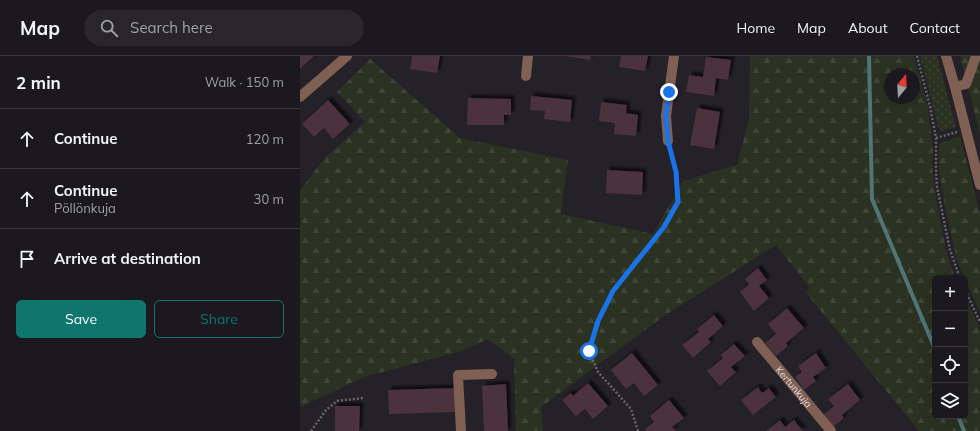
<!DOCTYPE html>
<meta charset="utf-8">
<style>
:root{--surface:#1b191f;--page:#28262c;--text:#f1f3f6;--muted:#a0a0a4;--line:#39383d;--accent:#0f766e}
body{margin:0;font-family:Mulish,sans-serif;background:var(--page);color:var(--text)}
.controls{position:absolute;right:12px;bottom:12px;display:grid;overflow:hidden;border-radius:6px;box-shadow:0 4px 16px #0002}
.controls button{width:36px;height:36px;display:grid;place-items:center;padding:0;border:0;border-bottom:1px solid var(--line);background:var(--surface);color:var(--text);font:20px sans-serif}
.compass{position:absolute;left:584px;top:12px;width:36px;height:36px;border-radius:50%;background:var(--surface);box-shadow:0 4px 16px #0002;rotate:18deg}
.stop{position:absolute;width:12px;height:12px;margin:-9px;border:3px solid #1a73e8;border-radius:50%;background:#fff}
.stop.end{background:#1a73e8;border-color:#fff;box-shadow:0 1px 4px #0008}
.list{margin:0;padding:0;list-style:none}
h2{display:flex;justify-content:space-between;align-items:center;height:52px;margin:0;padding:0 16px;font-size:17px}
h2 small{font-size:13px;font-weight:400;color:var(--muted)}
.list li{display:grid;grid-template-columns:26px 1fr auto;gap:12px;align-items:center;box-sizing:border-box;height:60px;padding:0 16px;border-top:1px solid var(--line)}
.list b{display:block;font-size:15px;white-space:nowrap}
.list p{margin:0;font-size:13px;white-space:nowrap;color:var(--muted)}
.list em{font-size:13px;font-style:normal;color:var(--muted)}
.actions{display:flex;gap:8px;padding:12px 16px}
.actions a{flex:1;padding:9px 0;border:1px solid var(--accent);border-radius:6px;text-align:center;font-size:14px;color:var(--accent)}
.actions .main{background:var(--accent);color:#fff}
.icon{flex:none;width:22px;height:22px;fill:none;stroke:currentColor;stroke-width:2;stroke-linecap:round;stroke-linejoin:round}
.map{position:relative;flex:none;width:680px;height:375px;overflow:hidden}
header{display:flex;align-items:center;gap:24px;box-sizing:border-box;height:56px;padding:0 20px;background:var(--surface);border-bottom:1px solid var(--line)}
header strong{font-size:19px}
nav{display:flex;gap:22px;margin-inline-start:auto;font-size:14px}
.search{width:280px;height:36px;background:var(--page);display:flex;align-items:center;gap:10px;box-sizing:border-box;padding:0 14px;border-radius:22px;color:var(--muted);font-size:15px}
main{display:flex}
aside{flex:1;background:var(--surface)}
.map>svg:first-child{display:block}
.green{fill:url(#green-dots)}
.forest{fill:url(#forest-firs);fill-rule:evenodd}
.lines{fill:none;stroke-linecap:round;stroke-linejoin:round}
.stream{stroke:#507577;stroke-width:4}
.building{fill:#4c323d;filter:url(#shadow)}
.path{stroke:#68666c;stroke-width:2.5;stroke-dasharray:2 2;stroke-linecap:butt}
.minor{stroke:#7f6052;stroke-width:10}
.route{stroke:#1a73e8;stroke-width:5}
.labels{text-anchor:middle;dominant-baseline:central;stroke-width:3;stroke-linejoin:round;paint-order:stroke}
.street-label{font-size:10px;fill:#dfdee3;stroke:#1a171f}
</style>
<header>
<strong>Map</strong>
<div class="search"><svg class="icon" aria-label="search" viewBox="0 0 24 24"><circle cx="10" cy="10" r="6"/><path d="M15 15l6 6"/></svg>Search here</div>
<nav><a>Home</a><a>Map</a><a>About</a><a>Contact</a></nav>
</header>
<main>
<aside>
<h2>2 min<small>Walk · 150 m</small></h2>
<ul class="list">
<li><svg class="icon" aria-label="ahead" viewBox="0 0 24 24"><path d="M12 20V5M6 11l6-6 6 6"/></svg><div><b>Continue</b></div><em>120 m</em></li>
<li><svg class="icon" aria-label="ahead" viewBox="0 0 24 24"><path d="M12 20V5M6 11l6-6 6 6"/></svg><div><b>Continue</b><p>Pöllönkuja</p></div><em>30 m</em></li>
<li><svg class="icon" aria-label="arrive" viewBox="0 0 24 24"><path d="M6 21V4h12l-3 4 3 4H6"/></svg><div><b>Arrive at destination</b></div></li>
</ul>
<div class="actions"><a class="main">Save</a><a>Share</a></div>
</aside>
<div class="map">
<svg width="680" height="375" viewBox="0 0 680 375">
<defs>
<pattern id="green-dots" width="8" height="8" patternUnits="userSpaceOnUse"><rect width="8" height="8" fill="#2c3222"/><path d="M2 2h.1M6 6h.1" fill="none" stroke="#404637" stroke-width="1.8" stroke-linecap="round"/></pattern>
<pattern id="forest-firs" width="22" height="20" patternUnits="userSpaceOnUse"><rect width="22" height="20" fill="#2c3222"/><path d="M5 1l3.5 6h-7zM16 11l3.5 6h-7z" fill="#404637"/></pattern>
<filter id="shadow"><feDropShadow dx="3.5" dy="-3.5" stdDeviation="1" flood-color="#0009"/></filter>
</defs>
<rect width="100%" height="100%" fill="#242129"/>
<path class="green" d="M620,0H637L656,71L641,75L638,70Z"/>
<path class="forest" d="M450,0H614L628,50L633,94L632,108L634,130L640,163L646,194L655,222H635V360H665V240L680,272V375H619L506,237L510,232L476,189L364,260L241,351L243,375H216L214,303L188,283L159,296L67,320L0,351V134L24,103L65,66L37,36L70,3L160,82L268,104L261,158L353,178L383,125L437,109L449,63ZM590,18H614V42H590Z
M660,0H680V78Z
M660,80L680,158V257L657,205L646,156L639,115V88Z"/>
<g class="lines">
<path class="stream" d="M569,0L572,143L635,293
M658,360L664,375"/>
</g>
<path class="building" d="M0,0H14L0,13Z
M112,0H140L137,17L110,13Z
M266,0H291L290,4Z
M321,0H348L345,15L319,11Z
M406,1L431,4L428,24L416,22L414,40L386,36L389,19L403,21Z
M231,40L272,44L270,66L244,63L245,55L230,54Z
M168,42L211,43V59H204V69H167Z
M28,44L50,68L33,83L24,72L14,81L2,68Z
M301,46L327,49L326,57L338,59L336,80L314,78L315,67L299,65Z
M397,52L420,56L414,93L390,89Z
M307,114L343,116L342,139L306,137Z
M458,212L467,224L459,230L469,242L454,255L440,236L449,228L445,223Z
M487,252L504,272L486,287L488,290L476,300L465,287L476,278L468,268Z
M414,259L423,270L408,283L411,286L393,302L382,289L399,276L397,273Z
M434,288L445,300L431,311L436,316L420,330L407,315L423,302L421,299Z
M332,297L358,329L344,340L334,327L326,333L311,314Z
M516,297L526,312L513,321L516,325L504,334L495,321L502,316L498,310Z
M288,327L308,350L293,363L285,353L276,360L262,344L271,337L273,340Z
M206,328L208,375H184L182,330Z
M548,328L560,344L542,359L544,362L533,371L523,359L534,350L528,343Z
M458,331L462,337L469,332L476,341L453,359L441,344Z
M156,332L157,356L89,358L88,334Z
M369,344L384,362L372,371L376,375H347L345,373L354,366L350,360Z
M35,350H60L59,375H35Z
M480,364L485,371L494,364L503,375H466Z"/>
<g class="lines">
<path class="path" d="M617,0L630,50L636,82V115L637,131L650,194L660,222
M636,82L657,76
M665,234L680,266
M11,375L26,354L37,345L63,342
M338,375L331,353L298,316L289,295L298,265L313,235L364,171L378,146L377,116L371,95"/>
<g class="minor">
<path d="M646,0L655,31L680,129"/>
<path d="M226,20L228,0"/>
<path d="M655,31L666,28L676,0"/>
<path d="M0,41L47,0"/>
<path d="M368,85L366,60L374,0"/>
<path id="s1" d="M457,286L531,375"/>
<path d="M161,375L158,319L192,318"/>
</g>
</g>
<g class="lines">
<path class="route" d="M289,295L298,265L313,235L364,171L378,146L376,116L368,85L366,60L369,36"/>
</g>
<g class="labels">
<g class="street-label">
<text stroke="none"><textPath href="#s1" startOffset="58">Kertunkuja</textPath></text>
</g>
</g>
</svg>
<div class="controls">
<button>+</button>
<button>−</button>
<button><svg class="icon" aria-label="locate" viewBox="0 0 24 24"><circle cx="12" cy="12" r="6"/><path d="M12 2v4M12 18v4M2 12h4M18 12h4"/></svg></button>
<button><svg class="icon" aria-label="layers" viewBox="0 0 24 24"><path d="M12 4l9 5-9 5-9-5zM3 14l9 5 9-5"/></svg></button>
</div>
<svg class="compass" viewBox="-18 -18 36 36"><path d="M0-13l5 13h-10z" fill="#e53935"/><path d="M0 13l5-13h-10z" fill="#a0a0a4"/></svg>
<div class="stop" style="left:289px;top:295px"></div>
<div class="stop end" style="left:369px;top:36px"></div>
</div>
</main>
